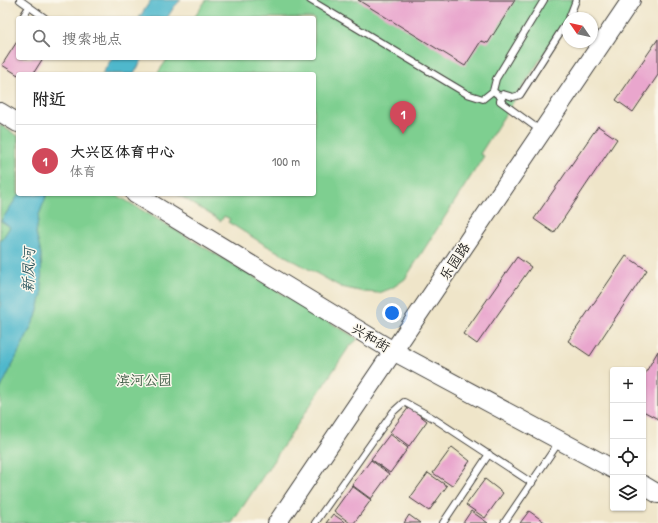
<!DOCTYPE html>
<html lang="zh">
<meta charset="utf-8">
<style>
:root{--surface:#fff;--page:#f2f2f2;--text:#222;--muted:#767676;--line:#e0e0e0;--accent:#d1495b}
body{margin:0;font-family:"Patrick Hand","LXGW WenKai TC",sans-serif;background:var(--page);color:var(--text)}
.controls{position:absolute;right:12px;bottom:12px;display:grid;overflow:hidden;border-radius:4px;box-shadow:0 1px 3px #0004}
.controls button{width:36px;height:36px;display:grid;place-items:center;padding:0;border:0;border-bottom:1px solid var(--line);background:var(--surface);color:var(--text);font:20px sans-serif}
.compass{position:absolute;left:562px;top:12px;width:36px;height:36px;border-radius:50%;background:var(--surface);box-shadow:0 1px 3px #0004;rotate:304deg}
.you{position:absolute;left:392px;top:313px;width:14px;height:14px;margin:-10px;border:3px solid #fff;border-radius:50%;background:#1a73e8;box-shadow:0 0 0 6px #1a73e833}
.badge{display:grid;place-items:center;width:26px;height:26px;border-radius:50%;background:var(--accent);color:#fff;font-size:13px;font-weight:700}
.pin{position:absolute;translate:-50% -33px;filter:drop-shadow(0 1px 2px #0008)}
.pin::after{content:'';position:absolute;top:21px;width:14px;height:12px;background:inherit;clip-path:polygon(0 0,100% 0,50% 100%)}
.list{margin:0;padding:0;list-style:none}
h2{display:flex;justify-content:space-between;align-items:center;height:52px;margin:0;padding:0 16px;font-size:17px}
h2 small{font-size:13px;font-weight:400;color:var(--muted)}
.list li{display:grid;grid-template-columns:26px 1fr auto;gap:12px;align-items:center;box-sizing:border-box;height:72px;padding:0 16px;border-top:1px solid var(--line)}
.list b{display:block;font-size:15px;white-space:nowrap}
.list p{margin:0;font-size:13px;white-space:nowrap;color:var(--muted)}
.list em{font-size:13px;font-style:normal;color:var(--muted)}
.icon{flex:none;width:22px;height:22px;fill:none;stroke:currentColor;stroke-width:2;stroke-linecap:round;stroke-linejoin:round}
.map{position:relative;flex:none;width:658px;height:523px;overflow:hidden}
.search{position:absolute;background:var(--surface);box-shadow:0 1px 3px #0004;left:16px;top:16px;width:300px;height:44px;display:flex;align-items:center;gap:10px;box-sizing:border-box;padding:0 14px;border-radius:4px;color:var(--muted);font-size:15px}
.panel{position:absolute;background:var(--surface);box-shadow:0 1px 3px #0004;left:16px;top:72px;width:300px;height:124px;border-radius:4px}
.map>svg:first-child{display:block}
.green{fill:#7ecf90;stroke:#4d7656}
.water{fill:#4fb8cc;stroke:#366a74}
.building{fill:#e9a6cd}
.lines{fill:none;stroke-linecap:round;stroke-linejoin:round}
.lane-casing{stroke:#3c3a36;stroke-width:8}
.secondary-casing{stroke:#3c3a36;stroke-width:20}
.lane{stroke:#fff;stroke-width:6}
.secondary{stroke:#fff;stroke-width:18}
.labels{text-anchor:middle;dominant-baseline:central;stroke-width:3;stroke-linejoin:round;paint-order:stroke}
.street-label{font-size:14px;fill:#1c1c1c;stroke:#fbf7ec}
.park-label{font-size:14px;fill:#3e5b45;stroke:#fbf7ec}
.water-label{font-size:15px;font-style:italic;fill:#305a62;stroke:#fbf7ec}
</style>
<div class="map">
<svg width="658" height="523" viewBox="0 0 658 523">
<rect width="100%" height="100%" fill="#fbf7ec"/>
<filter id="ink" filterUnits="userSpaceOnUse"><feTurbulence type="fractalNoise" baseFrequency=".025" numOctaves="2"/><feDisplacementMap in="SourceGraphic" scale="8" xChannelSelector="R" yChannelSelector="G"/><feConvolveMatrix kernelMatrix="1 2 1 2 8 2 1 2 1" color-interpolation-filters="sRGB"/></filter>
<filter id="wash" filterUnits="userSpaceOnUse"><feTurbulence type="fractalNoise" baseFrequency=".012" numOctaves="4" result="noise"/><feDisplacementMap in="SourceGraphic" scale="16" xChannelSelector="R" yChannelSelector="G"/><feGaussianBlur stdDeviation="0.9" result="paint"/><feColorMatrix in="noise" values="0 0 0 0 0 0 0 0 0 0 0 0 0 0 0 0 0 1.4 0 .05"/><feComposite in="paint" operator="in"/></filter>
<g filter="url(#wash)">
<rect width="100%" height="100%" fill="#efe5c9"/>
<path class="green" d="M206,0H578L480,154L484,156L405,279L392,288L379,293L364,292L341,287L262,243L228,222L230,219L224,216L221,221L177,194H314V74H157L168,58H314V18H194Z
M0,125L18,136V194H115L358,339L349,347L232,523H0Z"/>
<path class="water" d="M151,0H181L174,7L167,18H139Z
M112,58H143L134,74H102Z
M19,194H47L39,215L36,233L41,254L42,295L36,317L0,390V242L10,227L1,221Z"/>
<g id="blocks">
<path class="building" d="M358,0H515L488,43L481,41L465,66Z
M658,39V75L633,112L616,100Z
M18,40V58H43L33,74H18V75L2,65Z
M598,126L617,139L554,233L534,219Z
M626,256L647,270L590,356L568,341Z
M517,257L531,267L477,344L463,334Z
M658,351V419L643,411V377Z
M409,407L427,421L409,446L390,432Z
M390,434L408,448L390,473L371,459Z
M452,447L470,461L452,486L433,473Z
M371,460L389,474L371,499L352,485Z
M428,473L447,486L429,511L410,498Z
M485,479L503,493L485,518L466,505Z
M352,486L371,500L354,523H350L334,511Z
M471,511L488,523H463Z
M529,511L546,523H520Z
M333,514L346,523H326Z
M409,515L420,523H404Z"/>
</g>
</g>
<g filter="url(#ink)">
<use href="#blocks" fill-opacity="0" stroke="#3c3a36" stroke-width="1"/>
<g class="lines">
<defs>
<path id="lane" d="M20,0L45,18
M310,0L467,94L483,99L493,91
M22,18L29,7
M569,18L576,0
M502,98L493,91L496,79L544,0
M541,131L500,101L503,94L513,97L520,95L568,20
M315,523L393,412L404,402L433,418L532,483
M443,523L489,454
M504,523L559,442"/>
<path id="secondary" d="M0,112L18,123
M135,194L393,351L613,469
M643,485L658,494
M277,523L631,0"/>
</defs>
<use href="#lane" class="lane-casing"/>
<use href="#secondary" class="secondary-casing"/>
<use href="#lane" class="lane"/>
<use href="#secondary" class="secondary"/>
</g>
</g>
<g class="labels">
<g class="street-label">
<text transform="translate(454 261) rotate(-56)">乐园路</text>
<text transform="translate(371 337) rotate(31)">兴和街</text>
</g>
<g class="park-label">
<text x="144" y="379">滨河公园</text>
</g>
<g class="water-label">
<text transform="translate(28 270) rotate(-88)">新凤河</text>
</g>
</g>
</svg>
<div class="controls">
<button>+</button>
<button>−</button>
<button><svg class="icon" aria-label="locate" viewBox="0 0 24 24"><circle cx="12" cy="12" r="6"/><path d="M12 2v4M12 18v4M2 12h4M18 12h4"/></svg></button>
<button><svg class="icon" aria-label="layers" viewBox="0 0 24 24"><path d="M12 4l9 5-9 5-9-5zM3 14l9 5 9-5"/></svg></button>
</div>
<svg class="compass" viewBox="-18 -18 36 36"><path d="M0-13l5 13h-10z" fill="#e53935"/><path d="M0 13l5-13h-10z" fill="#767676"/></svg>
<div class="you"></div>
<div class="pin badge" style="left:403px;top:134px">1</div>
<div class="search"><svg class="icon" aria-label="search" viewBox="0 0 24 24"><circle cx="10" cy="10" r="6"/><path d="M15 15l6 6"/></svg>搜索地点</div>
<section class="panel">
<h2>附近<small></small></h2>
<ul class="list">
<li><span class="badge">1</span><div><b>大兴区体育中心</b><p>体育</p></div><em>100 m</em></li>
</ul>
</section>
</div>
